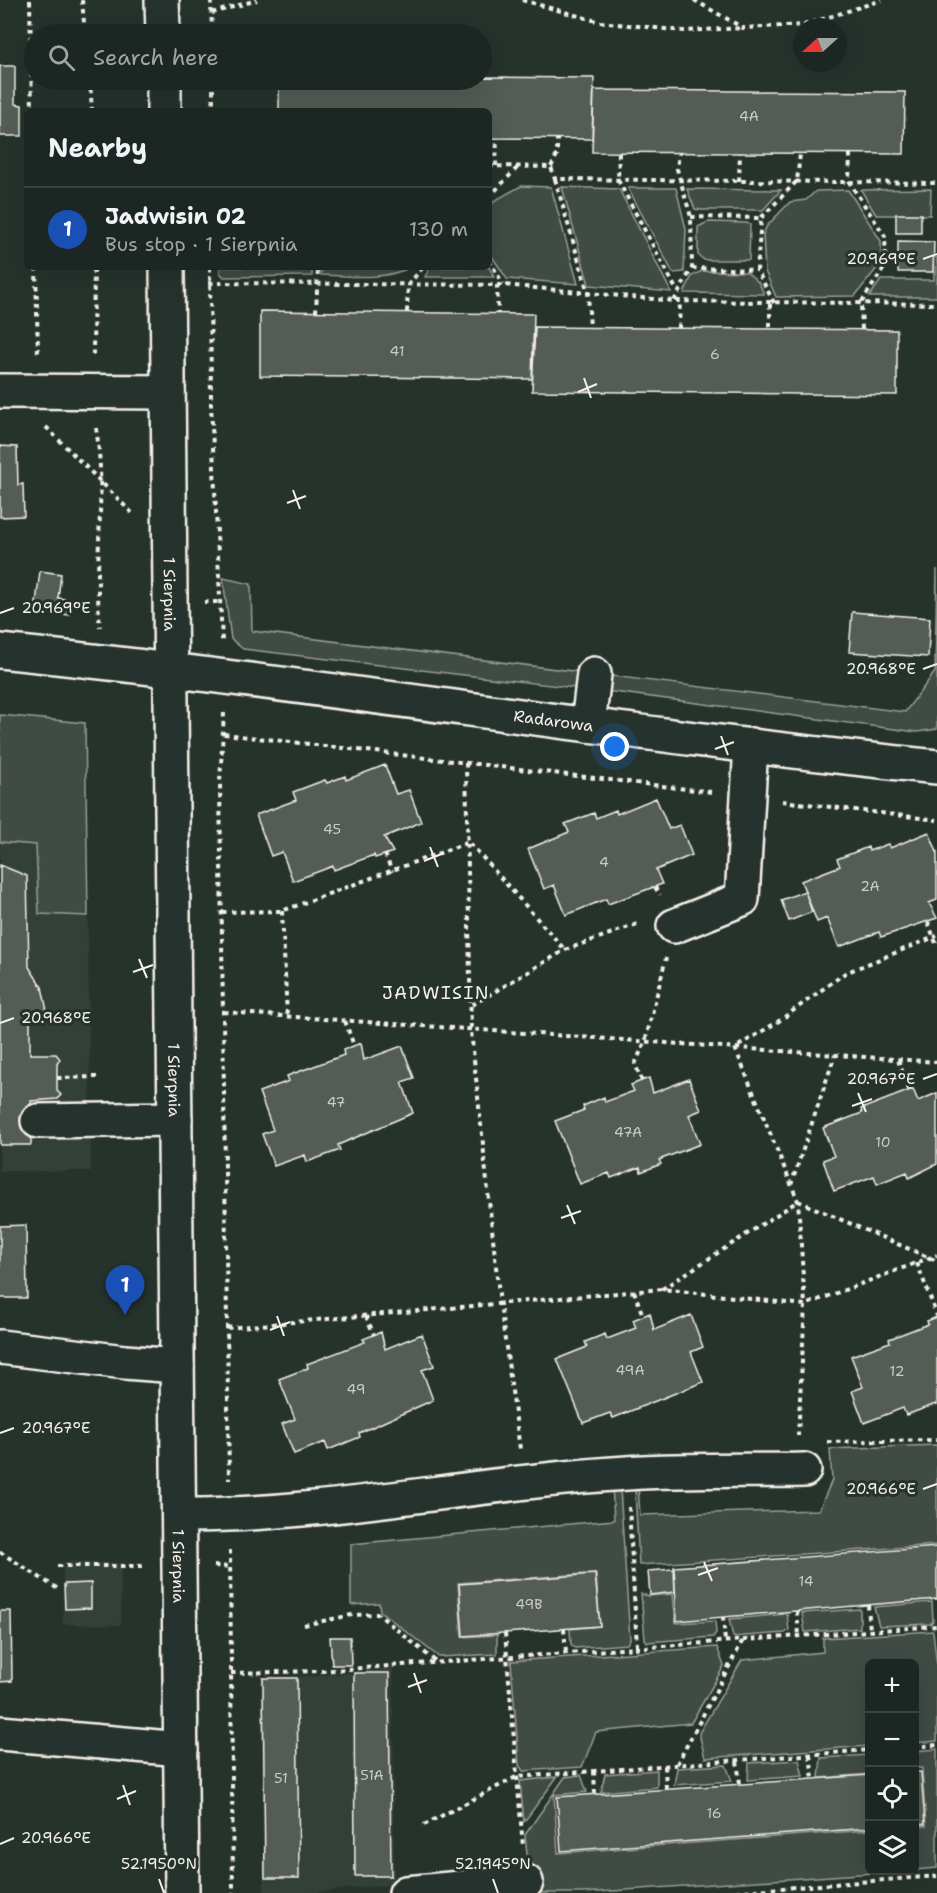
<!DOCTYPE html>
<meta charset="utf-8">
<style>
:root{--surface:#1c2622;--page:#252e2a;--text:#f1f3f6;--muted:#a0a5a5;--line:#3a4340;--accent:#db2777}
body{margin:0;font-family:"Shantell Sans",sans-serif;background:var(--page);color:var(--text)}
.controls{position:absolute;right:18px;bottom:18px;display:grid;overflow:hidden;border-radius:9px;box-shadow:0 6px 24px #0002}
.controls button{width:54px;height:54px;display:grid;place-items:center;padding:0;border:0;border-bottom:2px solid var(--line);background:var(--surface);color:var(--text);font:30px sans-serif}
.compass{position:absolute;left:793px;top:18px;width:54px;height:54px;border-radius:50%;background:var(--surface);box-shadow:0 6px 24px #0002;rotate:249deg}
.you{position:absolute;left:615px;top:747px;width:21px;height:21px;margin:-15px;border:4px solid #fff;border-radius:50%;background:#1a73e8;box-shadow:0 0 0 9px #1a73e833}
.badge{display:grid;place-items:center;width:39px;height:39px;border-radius:50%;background:var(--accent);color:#fff;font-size:20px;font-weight:700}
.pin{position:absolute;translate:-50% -50px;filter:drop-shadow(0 2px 3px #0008)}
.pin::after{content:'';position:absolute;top:32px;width:21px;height:18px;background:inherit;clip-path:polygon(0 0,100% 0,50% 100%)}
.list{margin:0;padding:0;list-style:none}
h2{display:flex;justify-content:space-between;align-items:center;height:78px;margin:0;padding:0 24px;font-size:26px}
h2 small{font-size:20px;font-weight:400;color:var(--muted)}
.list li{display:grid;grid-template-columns:39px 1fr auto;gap:18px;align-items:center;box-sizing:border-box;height:84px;padding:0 24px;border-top:2px solid var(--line)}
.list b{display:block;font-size:22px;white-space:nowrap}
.list p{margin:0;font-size:20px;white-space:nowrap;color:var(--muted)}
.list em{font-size:20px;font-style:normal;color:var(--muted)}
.icon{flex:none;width:33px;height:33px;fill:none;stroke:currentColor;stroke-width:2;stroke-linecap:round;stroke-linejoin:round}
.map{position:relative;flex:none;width:937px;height:1893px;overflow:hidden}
.search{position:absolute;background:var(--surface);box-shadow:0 6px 24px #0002;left:24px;top:24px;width:468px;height:66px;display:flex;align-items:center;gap:15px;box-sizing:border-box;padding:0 21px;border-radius:33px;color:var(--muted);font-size:22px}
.panel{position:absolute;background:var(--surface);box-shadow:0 6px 24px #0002;left:24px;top:108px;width:468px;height:162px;border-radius:9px}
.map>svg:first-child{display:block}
.built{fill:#333f39}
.green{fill:#414b45;stroke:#9a9e96;stroke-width:1.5}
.building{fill:#525c55;stroke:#f4f1e8;stroke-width:1.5}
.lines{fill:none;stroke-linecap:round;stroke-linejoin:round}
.minor-casing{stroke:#f4f1e8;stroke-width:38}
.path{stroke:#f4f1e8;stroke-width:4;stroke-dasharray:4.5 4.5;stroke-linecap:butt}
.minor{stroke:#26332d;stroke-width:33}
.ticks{fill:none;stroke:#f4f1e8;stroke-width:2}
.labels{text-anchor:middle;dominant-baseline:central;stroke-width:6;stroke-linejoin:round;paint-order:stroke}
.number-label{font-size:14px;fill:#ccccc3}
.street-label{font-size:16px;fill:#f4f1e8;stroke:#26332d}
.neighbourhood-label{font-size:18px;letter-spacing:1.5px;fill:#f4f1e8;stroke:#26332d}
.ticks-label{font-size:15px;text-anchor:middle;fill:#f4f1e8;stroke:#26332d;stroke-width:6;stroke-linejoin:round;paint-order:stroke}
</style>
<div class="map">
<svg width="937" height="1893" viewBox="0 0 937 1893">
<rect width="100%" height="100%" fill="#26332d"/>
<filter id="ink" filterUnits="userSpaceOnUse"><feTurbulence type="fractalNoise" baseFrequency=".0167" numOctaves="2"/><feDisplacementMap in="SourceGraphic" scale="12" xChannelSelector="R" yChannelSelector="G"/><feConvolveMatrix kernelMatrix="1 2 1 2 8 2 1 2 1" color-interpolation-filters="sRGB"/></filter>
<g filter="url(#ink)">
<path class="built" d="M0,715L85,723L91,1171H0Z
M63,1562L121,1563V1625L63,1624Z
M393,1668L394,1884L308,1893H264L261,1678L315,1676Z"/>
<path class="green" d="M521,186L551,187L578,284L507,279L489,252V210L494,201Z
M562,187L619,189L671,292L589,285Z
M628,188H676L686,229L684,272L673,273Z
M687,189L781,190L763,210H701L695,209Z
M931,189L930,215H876L861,190Z
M848,190L881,241V263L855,296L776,297L765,271L763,234L767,226L790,202L806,200L816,191Z
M708,222L747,223L750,225L749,260H704L698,255V227Z
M933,257H937V297H869L881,280H934Z
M220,267H312V276L224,277L220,273Z
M322,267H411C383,281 352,276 321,275Z
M430,267H489L494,277H425Z
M702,271L747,272L759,283L764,294L684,293L692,276Z
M937,569V729L917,732L606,691L604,675L905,712L935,672Z
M223,578L251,584L252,631L588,673L584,689L243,649L231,639Z
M0,715L85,723L88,916L39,914L36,845L0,842Z
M937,1445V1545L639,1565L635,1489L638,1484L640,1515L819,1510L832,1480L830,1449Z
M612,1485L620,1489L630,1639L627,1644L575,1648L571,1645L570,1629L600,1626L596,1573L458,1583L462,1637L497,1635V1654L439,1657L380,1611L379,1603L351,1605V1544L614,1520Z
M641,1594L649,1596L673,1594L676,1623L715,1621L716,1633L713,1637L647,1642L645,1639Z
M932,1602L933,1621L930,1624L879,1626L874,1607Z
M860,1609V1628L805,1632L802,1613Z
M787,1614L789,1630L785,1633L733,1637L729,1619Z
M933,1631L937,1666V1741L915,1743L914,1664H870L869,1746L705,1758L699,1733L742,1660L823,1652V1638Z
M717,1647L724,1666L691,1723L596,1732L582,1767L523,1771L519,1765L511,1661Z
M937,1749V1868L915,1870V1827L926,1826L922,1768H915V1751Z
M869,1755V1774L819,1778L821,1758Z
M799,1760L803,1776L748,1780L749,1763Z
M726,1765L732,1781L674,1785L677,1768Z
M657,1770V1787L601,1792L605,1774Z
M581,1775L587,1792L554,1795L558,1853L869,1830L870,1870L903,1871L583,1893H534L531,1892L525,1835L565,1777Z
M557,1777L524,1822L520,1781Z"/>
<path class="building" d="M0,66H15V104L22,105V136H0Z
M482,77L594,78L592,139L489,138V111H279V80H482Z
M594,90L905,92L904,154L592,152Z
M896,214H921V233H896Z
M898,241L934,242L933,272H898Z
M260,311L534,314L532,379L260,376Z
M535,327L897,330V395L532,391Z
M0,446L17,447L18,485L23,484L24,516L0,517Z
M40,571L61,574L58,598L71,600L69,615L35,611Z
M852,612L930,618L928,657L849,652Z
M385,765L396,794L409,790L421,822L384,837L393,852L375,858L374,855L334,870L333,866L293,881L282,852L271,856L256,815L296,800L293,792L325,780L327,783L345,776L346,780Z
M656,798L669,829L680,825L692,855L656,870L662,884L608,904L606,899L566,915L554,885L544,889L528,849L569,832L565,824L594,813L596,818L616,810L617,814Z
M929,832L937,852V900L929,903L937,918L881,937L879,932L839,947L827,918L817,922L801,881L840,866L837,859L868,847L869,851L888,844L890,848Z
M0,865L27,876L29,967L42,987L47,1011V1014H30V1054H56L60,1059L57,1064V1091L61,1095L57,1099L31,1101V1145H0Z
M805,891L812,912L789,921L781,900Z
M361,1043L364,1060L402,1046L414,1078L402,1082L413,1113L338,1145L340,1150L307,1162L305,1155L274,1166L262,1134L273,1130L259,1092L289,1081L287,1076L344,1055L343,1050Z
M649,1078L653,1093L689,1079L701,1110L689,1115L700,1144L659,1160L661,1164L641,1172L640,1167L611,1178L609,1173L580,1184L555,1121L584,1110L583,1106L604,1097L605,1102L634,1091L631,1085Z
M913,1089L918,1101L937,1093V1164L909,1178L907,1172L877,1184L874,1176L834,1191L823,1160L834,1156L823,1128L862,1113L861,1109Z
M26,1225L27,1298H0V1226Z
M650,1313L654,1330L691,1315L703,1347L691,1352L703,1382L613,1418L610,1413L583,1423L557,1359L587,1347L585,1342L605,1334L607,1339L636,1328L633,1320Z
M937,1317V1406L936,1404L906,1415L903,1408L864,1423L852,1391L863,1387L851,1356L890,1342L889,1339L928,1324L927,1321Z
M381,1332L385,1349L422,1334L434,1366L422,1370L433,1400L359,1433L360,1437L328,1450L325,1442L294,1454L282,1424L295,1419L279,1379L308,1368L307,1364L365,1342L363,1339Z
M937,1547V1599L677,1621L674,1567Z
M674,1569L675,1592L650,1595L648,1571Z
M595,1574L600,1626L463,1636L459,1584Z
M91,1583V1608L65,1609L64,1584Z
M0,1611H11L12,1681L0,1682Z
M330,1637H350L351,1665H332Z
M354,1673H389L391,1876H355Z
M263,1678H297L299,1878H265Z
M914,1772H921L925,1824L914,1825Z
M870,1775V1828L561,1851L557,1797Z"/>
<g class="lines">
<defs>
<g id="minor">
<path d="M162,0L163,34"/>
<path d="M164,80V111"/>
<path id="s1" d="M167,267L182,1893"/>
<path d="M0,391L168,392"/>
<path id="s2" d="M0,651C313,683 624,735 937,767"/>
<path d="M588,725L594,674"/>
<path d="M674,926L742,899L751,745"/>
<path d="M38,1121L175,1119"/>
<path d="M0,1347L125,1362L177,1366"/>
<path d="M179,1515C329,1516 477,1482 627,1473C685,1469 745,1471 804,1470"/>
<path d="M0,1733L181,1749"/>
<path d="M406,1893L526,1882"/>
</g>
</defs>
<use href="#minor" class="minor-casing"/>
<path class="path" d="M30,0L32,111
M82,0L85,34
M211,0L212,34
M522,0L600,22L684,31L743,28
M694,0L743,28L804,25L882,0
M212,13L257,0
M90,80L92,111
M213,80V111
M619,153L618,180L677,291
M850,154L849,182L885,236L886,265L861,303L862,330
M489,166L551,167L555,179L937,183
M496,166L497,138
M551,167L557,155V138
M555,179L588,293L590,328
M739,181L740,153
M489,197L518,167
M691,217L761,218
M489,260L503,284
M36,267L38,356
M210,267L211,404L222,641
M692,268L757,270
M209,283L504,285L674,301L937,304
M497,285L498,313
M674,301L692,268L691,217L677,169L679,153
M774,303L757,270L761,218L797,181L800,154
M770,304V329
M316,312L318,267
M407,312L408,285L423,267
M679,328L680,301
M93,355L94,267
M46,427L132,513
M96,428C107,494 93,561 100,627
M204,602H219
M224,713L220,782L229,1480
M224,734L712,792
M466,763L471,1031L500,1304L520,1449
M782,801L937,820
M385,854L392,872
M655,887L660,895
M282,911L287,1016
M222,912L282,911L469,842L565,950
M928,922L937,946
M472,1005L565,950L640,923
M224,1012L937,1062
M345,1021L354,1046
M898,1060L909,1090
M57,1078L97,1077
M642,1081L635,1064L645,1042L666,958
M791,1185L835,1055
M917,1263L937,1316
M662,1289L798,1201L937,1261
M634,1291L643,1316
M366,1316L374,1335
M227,1328L662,1289L805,1305L937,1255
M798,1436L805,1305L798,1201L735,1048L779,1021L845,973L937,936
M827,1442L937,1440
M629,1507L637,1647
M230,1550L233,1893
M0,1552L58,1589
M57,1566H144
M214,1566L230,1567
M868,1605L870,1631
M797,1611L799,1636
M723,1617L725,1641
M304,1625L352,1615L378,1614L435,1661
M564,1629L566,1652
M505,1633L523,1847
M231,1673L321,1671L937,1626
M914,1747L937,1745
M810,1755L813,1779
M737,1761L740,1784
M677,1764L743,1640
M665,1766L666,1789
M594,1771L595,1794
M424,1825L516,1777L870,1750
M718,1893L937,1876"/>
<use href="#minor" class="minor"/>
</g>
</g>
<path class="ticks" d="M923,259L937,254M584,378L591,398M578,392L597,384M293,490L300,509M287,503L306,496M0,613L14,608M923,669L937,664M721,736L728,755M715,749L734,742M430,847L438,867M424,861L444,853M139,959L147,978M133,972L153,965M0,1023L14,1018M923,1079L937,1074M858,1093L866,1112M852,1106L872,1099M567,1205L575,1224M561,1218L581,1211M277,1316L284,1336M270,1330L290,1322M0,1433L14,1428M923,1489L937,1484M704,1562L712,1581M698,1575L718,1568M414,1673L421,1693M408,1687L427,1680M123,1785L130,1805M117,1799L136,1791M0,1844L14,1838M159,1879L164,1893M493,1879L498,1893"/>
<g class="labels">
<g class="number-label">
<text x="749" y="116">4A</text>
<text x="397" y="351">41</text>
<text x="715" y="354">6</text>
<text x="332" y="829">45</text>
<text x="604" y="862">4</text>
<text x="870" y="886">2A</text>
<text x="336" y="1102">47</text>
<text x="628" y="1132">47A</text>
<text x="883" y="1142">10</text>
<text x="630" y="1370">49A</text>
<text x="897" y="1371">12</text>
<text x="356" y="1389">49</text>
<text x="806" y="1581">14</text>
<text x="529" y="1604">49B</text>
<text x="372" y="1775">51A</text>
<text x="281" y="1778">51</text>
<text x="714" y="1813">16</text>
</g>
<g class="street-label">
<text stroke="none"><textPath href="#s1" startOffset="327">1 Sierpnia</textPath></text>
<text stroke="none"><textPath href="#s2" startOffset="558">Radarowa</textPath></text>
<text stroke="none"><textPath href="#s1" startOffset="813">1 Sierpnia</textPath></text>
<text stroke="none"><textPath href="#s1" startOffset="1299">1 Sierpnia</textPath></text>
</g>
<g class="neighbourhood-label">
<text x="436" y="993">JADWISIN</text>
</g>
</g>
<g class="ticks-label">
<text x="881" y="264">20.969°E</text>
<text x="56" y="613">20.969°E</text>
<text x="881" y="674">20.968°E</text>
<text x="56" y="1023">20.968°E</text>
<text x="881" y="1084">20.967°E</text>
<text x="56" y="1433">20.967°E</text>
<text x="881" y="1494">20.966°E</text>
<text x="56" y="1843">20.966°E</text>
<text x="159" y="1869">52.1950°N</text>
<text x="493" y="1869">52.1945°N</text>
</g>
</svg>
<div class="controls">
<button>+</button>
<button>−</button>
<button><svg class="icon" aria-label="locate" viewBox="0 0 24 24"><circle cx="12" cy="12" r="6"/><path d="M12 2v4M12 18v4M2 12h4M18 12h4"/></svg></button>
<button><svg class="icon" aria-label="layers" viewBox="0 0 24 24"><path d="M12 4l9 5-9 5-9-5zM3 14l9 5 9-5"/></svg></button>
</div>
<svg class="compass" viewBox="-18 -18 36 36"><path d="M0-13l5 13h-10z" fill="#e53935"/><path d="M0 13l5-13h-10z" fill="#a0a5a5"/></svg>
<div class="you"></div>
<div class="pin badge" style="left:125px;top:1315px;background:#1a4fb4">1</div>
<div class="search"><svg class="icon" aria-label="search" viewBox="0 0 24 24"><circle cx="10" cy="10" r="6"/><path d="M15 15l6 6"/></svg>Search here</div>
<section class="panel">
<h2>Nearby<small></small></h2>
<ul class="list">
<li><span class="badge" style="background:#1a4fb4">1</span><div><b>Jadwisin 02</b><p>Bus stop · 1 Sierpnia</p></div><em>130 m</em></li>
</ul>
</section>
</div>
